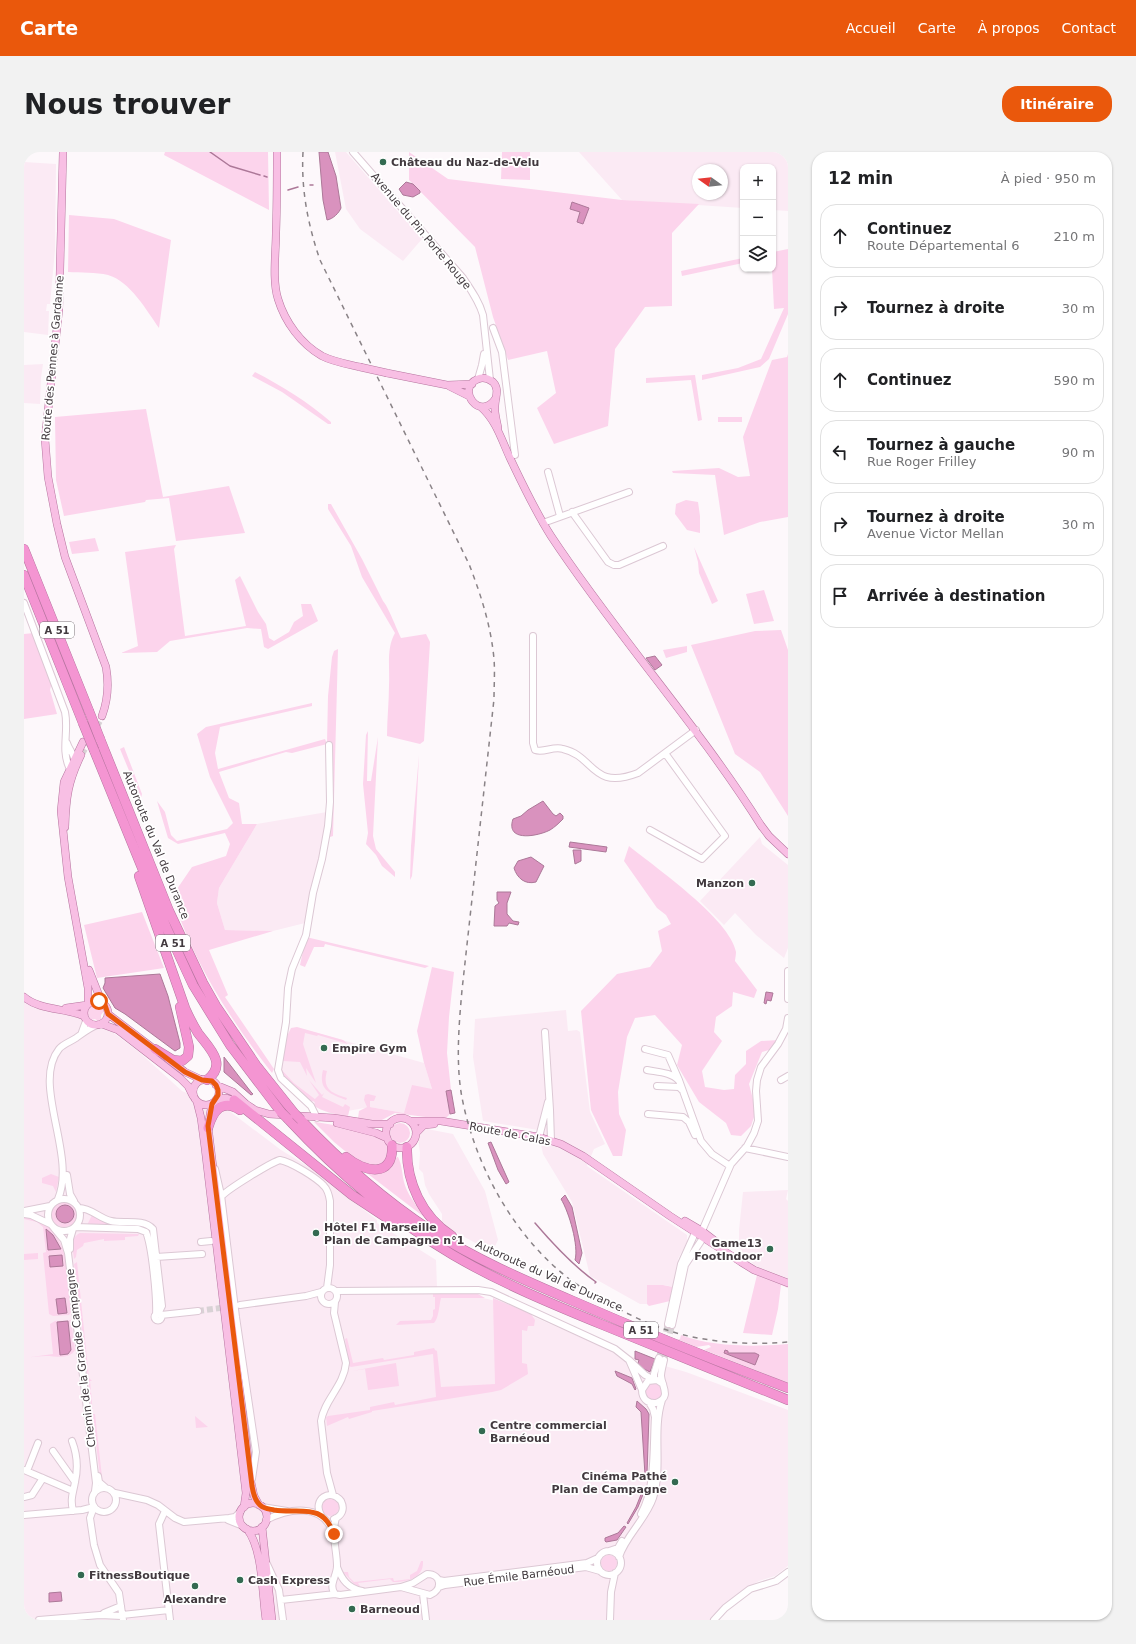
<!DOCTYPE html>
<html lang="fr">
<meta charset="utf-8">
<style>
:root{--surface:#fff;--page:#f2f2f2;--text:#202124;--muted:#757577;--line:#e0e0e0;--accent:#ea580c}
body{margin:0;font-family:"DejaVu Sans",sans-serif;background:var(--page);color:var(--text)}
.controls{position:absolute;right:12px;top:12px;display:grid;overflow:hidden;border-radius:8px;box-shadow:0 1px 3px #0004}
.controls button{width:36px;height:36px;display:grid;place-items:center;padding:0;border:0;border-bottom:1px solid var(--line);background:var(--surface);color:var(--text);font:20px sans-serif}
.compass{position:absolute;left:668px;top:12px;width:36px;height:36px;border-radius:50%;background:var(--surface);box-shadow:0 1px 3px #0004;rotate:285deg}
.stop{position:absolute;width:12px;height:12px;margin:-9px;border:3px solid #ea580c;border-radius:50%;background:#fff}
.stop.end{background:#ea580c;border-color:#fff;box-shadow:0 1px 4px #0008}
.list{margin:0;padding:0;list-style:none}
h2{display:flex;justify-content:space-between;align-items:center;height:52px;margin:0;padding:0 16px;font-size:17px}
h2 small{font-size:13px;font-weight:400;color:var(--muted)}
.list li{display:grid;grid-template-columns:26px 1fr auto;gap:12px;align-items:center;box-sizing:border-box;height:64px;margin:0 8px 8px;padding:0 8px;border:1px solid var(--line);border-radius:16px}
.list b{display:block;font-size:15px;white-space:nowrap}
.list p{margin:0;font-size:13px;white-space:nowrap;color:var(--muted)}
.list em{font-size:13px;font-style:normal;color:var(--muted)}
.icon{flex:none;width:22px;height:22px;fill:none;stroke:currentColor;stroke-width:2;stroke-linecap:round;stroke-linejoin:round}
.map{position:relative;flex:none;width:764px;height:1468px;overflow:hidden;border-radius:16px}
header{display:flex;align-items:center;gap:24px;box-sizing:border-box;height:56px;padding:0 20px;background:var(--accent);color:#fff}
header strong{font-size:19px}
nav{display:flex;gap:22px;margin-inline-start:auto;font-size:14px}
.intro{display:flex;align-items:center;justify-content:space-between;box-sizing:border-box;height:96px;padding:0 24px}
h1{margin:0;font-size:28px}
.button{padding:10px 18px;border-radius:16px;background:var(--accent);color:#fff;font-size:14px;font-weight:700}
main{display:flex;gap:24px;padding:0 24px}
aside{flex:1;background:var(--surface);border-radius:16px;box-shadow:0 1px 3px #0004}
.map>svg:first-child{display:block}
.built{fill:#fbeaf4;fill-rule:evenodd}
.green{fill:#fcd4ec}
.water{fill:#d992be;stroke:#ac7898}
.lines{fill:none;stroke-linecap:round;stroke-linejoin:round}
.stream{stroke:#ac7898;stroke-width:1.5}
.minor-tunnel{stroke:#d8d2d5;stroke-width:6;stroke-dasharray:6 3;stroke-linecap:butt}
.major-tunnel{stroke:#d8d2d5;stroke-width:7;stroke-dasharray:7 3.5;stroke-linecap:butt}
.minor-casing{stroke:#dcc8d4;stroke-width:8}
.major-casing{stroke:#b6759f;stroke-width:8}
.highway-casing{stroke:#b6759f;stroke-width:10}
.minor{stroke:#fff;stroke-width:6}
.major{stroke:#f8bfe4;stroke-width:7}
.highway{stroke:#f495d2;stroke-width:9}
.rail{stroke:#8a8387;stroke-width:1.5;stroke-dasharray:5 5;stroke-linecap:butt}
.major-bridge-casing{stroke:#b6759f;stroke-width:8;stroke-linecap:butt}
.highway-bridge-casing{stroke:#b6759f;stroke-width:10;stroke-linecap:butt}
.major-bridge{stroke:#f8bfe4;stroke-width:7}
.highway-bridge{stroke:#f495d2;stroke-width:9}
.route{stroke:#ea580c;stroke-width:5}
.poi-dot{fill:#336a51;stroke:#fff;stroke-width:1.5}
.labels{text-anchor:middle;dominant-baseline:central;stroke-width:3.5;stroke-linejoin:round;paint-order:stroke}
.shield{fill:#fff;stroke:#7b7579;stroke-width:1}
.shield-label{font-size:10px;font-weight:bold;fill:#423a3f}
.poi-label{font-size:11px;font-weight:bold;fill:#423a3f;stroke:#fff;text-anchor:start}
.street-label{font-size:11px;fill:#423a3f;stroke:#fff}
</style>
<header>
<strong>Carte</strong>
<nav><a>Accueil</a><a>Carte</a><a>À propos</a><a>Contact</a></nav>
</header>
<div class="intro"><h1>Nous trouver</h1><a class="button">Itinéraire</a></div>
<main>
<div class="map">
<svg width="764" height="1468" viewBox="0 0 764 1468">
<rect width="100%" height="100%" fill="#fdf8fb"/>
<path class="built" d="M311,0H322L398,87L379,109L336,77L322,57Z
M555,0H764V59L749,58V15H719V56L598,48ZM674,18H698V42H674Z
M0,10L32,12L31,98L26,152H23L22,159H25L24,183L0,180Z
M19,212L17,226L16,252L0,251V213Z
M303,660L295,707L291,721L281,771L249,779L201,778L193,751L195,736L233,672Z
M736,685L738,692L764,713V796L760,806L732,783L711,761L700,773L676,749Z
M0,847L12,856L56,865L83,876L115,900L158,939L204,958L257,998L285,1015L353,1068V1071L412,1108L413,1135L476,1150L588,1199L662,1220L764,1258V1414L751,1424L735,1429L726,1434L699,1455L687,1468H0Z
M542,858L544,879L553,878L556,880L566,960L581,992L570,997L563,1014L663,1083V1090L654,1107L649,1135L641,1133L623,1134V1152H616L566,1124L548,1050L519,1002L514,978L459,969L449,905L451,867Z
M279,877L400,911L408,937L380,961L346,955L318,960L291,947L270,931L258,918L259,908Z
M403,977L429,982L461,1039L474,1088L468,1100L424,1076L418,1070V1062L405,1042L401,1033L399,1021L395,1017L396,1001L394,987L396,982Z
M764,1038L762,1047L764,1049V1128L739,1118L730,1113L719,1101L715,1094V1078L719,1040Z"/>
<path class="green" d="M141,0H244L245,58L140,3Z
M385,0L424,27L598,48L675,52L648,81V154L621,155L591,197L584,274L530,292L513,256L532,241L523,199L484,208L469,165L451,95L385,28Z
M478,0H506V28L477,27Z
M45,63L90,67L147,88L135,176C123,159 106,129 84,123C72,120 57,121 44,120Z
M764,97V162L745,207L736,215L678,228V223L714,216L737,207L760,156L750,157L748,117H749V100Z
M719,106V111L658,124L657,119Z
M764,202V365L736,370L700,383L691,323L649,321L648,319L695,316L714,325L726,324L719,285L748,208L763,205Z
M231,220C258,234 284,250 307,270V272H304L258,240L228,224Z
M671,223L678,268L674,269L667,228L622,231V226Z
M122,257L139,345L205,334L221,381L152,389L145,346L122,348L121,350L40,364L32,328L31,265Z
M694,265H718V270H694Z
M662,348L674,350L676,364V381L663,378L651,362L652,352Z
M304,352H307L338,407L359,449C364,454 373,478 377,486L402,482L406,490L400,589L396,592L363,584C363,567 365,550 365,533C366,515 362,497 371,481L338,425L327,394L304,357Z
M71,386L75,399L48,402L45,390Z
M152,393L150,397L161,484L222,474L211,428L216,424L234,460L242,472L245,486L250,489L265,480L270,470L279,464L277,452H287L294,469L244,497L240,495L237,477L223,476L146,489L133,500L97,501L114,494L101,400Z
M670,395L694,449L688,452L675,421L674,410Z
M740,438L750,469L730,472L722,442Z
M757,478L764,498V664L736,620L711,602L667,493L731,479Z
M10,481L28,530L26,538L33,562L0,567V482Z
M663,494V500L642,506L639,498Z
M314,497L309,684L303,686L307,594L303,591L304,544L308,505L310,499Z
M288,551V554L196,575L191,601L194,617L301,587L303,592L268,601L262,600L195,620L205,646L215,651L218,672H233L195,736L193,751L201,778L249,779L185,798L204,843L201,845L250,917L248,921C205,866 167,807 147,740L153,737L168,715L202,704L206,692L201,681L154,692L144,686L133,649L141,660L147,683L153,689L203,677L209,671L186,625L173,582L182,575Z
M344,579L343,629H347L354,585L349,684L352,697L371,720V725L358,714L352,703L342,692L344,681L339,632L342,583Z
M100,595L118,642L117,646L116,645L96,597Z
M395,603L391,689L388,724L386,728L387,694Z
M605,694C632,716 706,767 712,800C712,803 711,807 711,809L733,838L730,846L709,840L708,854L692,865L690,880L698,889L678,919L681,935L700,938L710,937L711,923L722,912V899L737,889L755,888L745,898L738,900L725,932L732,959L727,974L717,984L707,983L702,971L675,950L653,913L658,893L631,863L611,866L603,885L594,940L595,962L602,978L598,1004H589L567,958L557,859L593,822L626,815L638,799L634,779L647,772L642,763L633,756L600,709Z
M118,760L140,816L73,826L60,773Z
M282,785L405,814L401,816L301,792L300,795H290L281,815L276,813Z
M408,815L430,820L425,865L423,901L427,938L422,940L426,962L422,966H409L371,961L356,969L334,966L335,959L343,955L340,948L341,943L344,942L352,944L350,949H346V955L380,961L388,933L408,937L400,911L393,879Z
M71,852L77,854L80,859L77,863V867L74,869L71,867L67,868L63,861L64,855Z
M273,875L319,888L324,892L294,883L293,884L281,881L279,892L292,931L282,916L283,924L276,910L259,909L258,918L270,931L291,947L295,943L285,928L298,943L300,941L298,945L319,955L321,952L326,955L324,964H322C310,962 299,960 289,953L291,951L289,949L287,951L261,927L257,921L256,914L262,886L267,876Z
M299,918L303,919C298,937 307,941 323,946L322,948C306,942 294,938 299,918Z
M290,970C302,971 354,981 361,989C365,995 364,1000 364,1007L356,1014L343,1013L338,1009H333L310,990Z
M366 981a10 10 0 1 1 20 0a10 10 0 1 1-20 0Z
M373,1005H374C378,1013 378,1021 380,1030C382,1038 387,1046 392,1053L393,1052L404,1068L344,1022C359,1020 364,1019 373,1005Z
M27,1022L35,1025L32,1040L29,1034L18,1031V1026Z
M27 1062a13 13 0 1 1 26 0a13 13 0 1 1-26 0Z
M68,1063L84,1072L100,1073V1075H62Z
M0,1065C48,1071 43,1124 47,1160L45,1163L29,1164L25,1162L19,1101L22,1100L19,1075L13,1070L0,1067Z
M56,1081L115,1082L114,1084L101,1085V1088L80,1089V1087L60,1091L59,1094L53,1098L52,1105L50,1107C49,1098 45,1086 56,1081Z
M14,1101V1107L0,1108V1102Z
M53,1110L65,1226L68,1229H66L69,1262H71L78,1325L76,1324L50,1112Z
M733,1123L764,1135V1136L757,1133L754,1157L748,1183L719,1181Z
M623,1133H639L649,1135L646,1149L625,1154L623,1152Z
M409,1140L454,1142L461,1146H417C415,1153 415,1166 410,1171L372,1173L376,1169L407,1168L409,1164V1158L411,1157V1145H409Z
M469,1146L507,1162L511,1168L510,1174H504L503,1179L498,1178V1211L503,1212L504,1222L477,1238L468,1240L348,1259V1260L325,1267L324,1265L303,1274L302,1265L304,1264L346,1258V1255L370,1250L371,1253L412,1245L409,1202L327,1215L325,1214L321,1187L323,1186L329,1211L359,1206L360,1208L390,1203V1200L410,1196L411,1198L413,1199L417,1235L471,1232Z
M47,1168L51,1198C45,1208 32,1204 22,1204C15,1204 7,1205 0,1206L29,1202L26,1172L31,1169Z
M657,1183C687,1195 734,1195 764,1192V1231L680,1198L687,1195L685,1193L672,1195L653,1187H656Z
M372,1211L375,1234L344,1238L341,1217L328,1219Z
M621 1240a9 9 0 1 1 18 0a9 9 0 1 1-18 0Z
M171,1264L184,1275L172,1276Z
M297 1355a9 9 0 1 1 18 0a9 9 0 1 1-18 0Z
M577 1411a8 8 0 1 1 16 0a8 8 0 1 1-16 0Z
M397,1409H399C400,1426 383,1430 369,1430L366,1427L334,1431L336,1434H332L320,1421V1420H324L325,1425L330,1430L369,1426L370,1429L386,1427V1423L393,1419Z"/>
<path class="water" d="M295,0H304L312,24L317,56C315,61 309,67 303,68L299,48Z
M382,30L389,32L396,39V41L389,45L379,43L375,37Z
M548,50L565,56L559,72L553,70L556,60L546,57Z
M631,504L638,513L631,518L622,506Z
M519,649L529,662L532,664L536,661L539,664V667C535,671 531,675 526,678C515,684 481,691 489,667L497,664L504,658Z
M546,690L583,695L582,700L545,695Z
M549,698H557V709L551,712Z
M507,705L520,714L512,730C501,733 493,726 490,716L494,709Z
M473,740H487L483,751V762L489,769L495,770L494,773L485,771L483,774H470L471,754L475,751L473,748Z
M136,822L144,844L156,891V896L151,899L101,862L91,856L79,836L81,831V826Z
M742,840L749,841L747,849L743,848L742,852L740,851Z
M200,905L227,940L229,942L227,943L200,920Z
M427,938L431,961L426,962L422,939Z
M467,990L485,1030L482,1032L474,1018L464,991Z
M541,1043L548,1055L558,1101L555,1112L551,1108C555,1094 545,1060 537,1047Z
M32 1062a9 9 0 1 1 18 0a9 9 0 1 1-18 0Z
M22,1077L29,1083L37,1097L24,1098Z
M38,1103L39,1114L26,1115L25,1104Z
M41,1146L43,1161L34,1162L32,1147Z
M44,1169L47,1198L44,1202L36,1203L33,1170Z
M701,1198L704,1199V1201H731L735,1203L731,1213L700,1201Z
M611,1199L631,1207L626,1220L620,1217L614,1211L615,1208L611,1207Z
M591,1219L608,1226L612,1237L611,1238L608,1232L593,1224Z
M613,1249L622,1257L625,1262L623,1322L621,1323L617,1260L612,1255Z
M618,1340H620L614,1355L604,1372L603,1371L612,1355Z
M600,1374L602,1375L593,1388L582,1390L581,1389V1386L594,1381Z
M37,1440L38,1449L25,1450V1441Z"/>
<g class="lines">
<path class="stream" d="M186,0L206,14L236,23
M240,24L243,25
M286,33H289
M264,38L274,35
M511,1071C529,1092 549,1114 572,1130L571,1131"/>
<path class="minor-tunnel" d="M174,1159L204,1155
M635,1206L644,1172
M640,1208L648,1173"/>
<path class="major-tunnel" d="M57,603L78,564"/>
<defs>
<path id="minor" d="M329,0L439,126C447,138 455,149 459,163L466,228
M469,176L478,200L491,303
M454,227L458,213L460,202
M524,320L536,364
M548,360L584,410L590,413H595L639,394
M519,371L605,340
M0,451L41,560C45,579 37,597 45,615
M509,484V591L511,598C520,601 529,594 539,597C571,604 567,639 614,621L672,578
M43,591C45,598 51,603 51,610
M626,678L678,707L701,684L641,601
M764,819V847
M58,880L62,869
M521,880L526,958L527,989
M621,897L644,903L655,928L677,989L688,1002L706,1014
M623,918C633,920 648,920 655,929
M757,928L764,924
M633,934L655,935L658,938
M624,962L659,965L665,970L671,983
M293,966L287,954L257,926L254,918L262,870L264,836L268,817L282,783L289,741L298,707L304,674L306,650L305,593
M515,985L524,950
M721,996L764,1005
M191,1017L197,1043L212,1165L232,1300L228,1327
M43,1023L46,1042L50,1049
M197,1045C202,1038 248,1010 256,1008C267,1010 293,1026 300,1034C304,1038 305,1043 306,1049V1113L303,1136
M24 1063a16 16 0 1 1 32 0a16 16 0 1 1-32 0Z
M34,1047C53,1003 7,932 35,897C39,892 46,890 52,886C59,881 65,876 73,873
M55,1056C67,1056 75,1066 87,1069C99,1072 119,1066 129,1077L138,1154L134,1162
M0,1059L26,1054
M0,1062L7,1063L26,1072
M51,1075L114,1077L122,1080C128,1094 133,1146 132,1163
M30,1076L40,1088L44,1101L72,1331L71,1339
M177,1090L187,1089
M46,1097V1087L49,1077
M132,1105L178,1102
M297 1144a8 8 0 1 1 16 0a8 8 0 1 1-16 0Z
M312,1139L454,1138L467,1140L591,1197L605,1208
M216,1153L282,1144L297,1140
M130.5 1165a3.5 3.5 0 1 1 7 0a3.5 3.5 0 1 1-7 0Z
M137,1163L174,1159
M644,1172L657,1112L671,1081L675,1080
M648,1173L661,1113L679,1086L678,1079L707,1012L723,994L730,981L734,969L732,939L733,928L737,915L754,892L762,877L764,866
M639,1232L633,1228L624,1229L618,1238C618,1246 623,1252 632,1251C648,1245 638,1235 637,1224C637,1219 639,1213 640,1208
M618,1238L605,1208L621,1223L630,1228V1222L635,1206
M48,1289C53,1302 54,1317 51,1330C49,1342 46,1346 49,1359
M29,1299L51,1330
M0,1318L49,1339
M3,1319L14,1291
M74,1324L75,1330L82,1336
M68 1348a12 12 0 1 1 24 0a12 12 0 1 1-24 0Z
M91,1341L123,1348L134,1353L151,1366L160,1370L205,1366L211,1365L217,1359
M309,1343L303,1321L297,1269C300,1248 320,1234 322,1211L310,1161L311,1150
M0,1345L8,1343L19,1326
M70,1355L66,1366L70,1393L76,1413L95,1441L99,1468
M238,1355L263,1359
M141,1359L135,1372L146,1468
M617,1362C632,1336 629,1295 631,1265L629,1257L625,1250
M0,1363L58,1358L70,1355
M297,1363C288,1348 306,1335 317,1349C321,1357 318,1364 310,1367
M312,1366C307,1383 313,1398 313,1414C313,1424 304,1433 311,1442L316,1443L377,1435L389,1431L403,1422C418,1422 419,1438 406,1443L377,1435
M204,1368L219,1374
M242,1368C265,1356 298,1351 309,1380
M573 1411a12 12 0 1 1 24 0a12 12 0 1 1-24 0Z
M585,1399L594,1396L598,1389
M595,1405C601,1385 622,1367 629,1346C639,1315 628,1279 638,1248
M243,1412L255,1438L259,1468
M313,1415C318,1428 324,1436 338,1439
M415,1428L420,1429L563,1411L574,1406
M415,1435L421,1433L562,1415L576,1419
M399,1442L402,1468
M257,1448L311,1442
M80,1461L97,1454
M98,1463L145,1458
M15,1468L76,1463L98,1464
M586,1468L587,1440L591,1421
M690,1468L701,1456L726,1437L752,1429L764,1420"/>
<path id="major" d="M39,0L35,157L21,287L24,325L33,372L41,405L82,515C85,532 84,548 78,564
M253,0C253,27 253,53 252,80C252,100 248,128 254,147C261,170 277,192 298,204C310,210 323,212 336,215
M363,221L423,233L448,232
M425,234L445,244
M472,246C456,271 431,236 454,227C459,225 465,227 469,230C476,237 471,246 471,254C470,261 473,269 474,276
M457,255C472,268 478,289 486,306C499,333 511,359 527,384C593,484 674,573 738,675
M59,590L40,630L37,659L44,725L64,836V852
M736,672L745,684L764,702
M41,675C42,645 44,630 57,603
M65,818L78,851
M0,845C15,858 41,856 60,864
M60 861a12 12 0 1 1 24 0a12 12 0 1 1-24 0Z
M42,856L63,853
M84,862L134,900
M78,872L94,878L156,926L164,934L169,944
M144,907L161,920L178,928
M169 940a13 13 0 1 1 26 0a13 13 0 1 1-26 0Z
M192,933L209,940L222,952L231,958L245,962L310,966L348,972H366
M192,948L202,946L214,950
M173,950L177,966L181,996L217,1299L222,1341L220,1355
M188,952L184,974L227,1330L230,1344L235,1353
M362 981a15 15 0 1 1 30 0a15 15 0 1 1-30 0Z
M386,969H417L515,985L537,992L559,1004L646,1064L717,1110L730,1118L764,1131
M313,971L352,981L363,986
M392,981L400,973L410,972
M661,1069L678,1079L695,1092
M215 1365a14 14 0 1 1 28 0a14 14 0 1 1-28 0Z
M238,1375L248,1468
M223,1377C239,1397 238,1442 242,1468"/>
<path id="highway" d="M0,397L65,559
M0,423L59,571
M76,587L145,759L179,831L192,854L232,913L271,962
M70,598L143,777L169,833L206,893L257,960
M115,724L161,856C165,865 169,873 174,881C185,896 204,912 183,928
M131,897L149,908L158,909L164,904L165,895L156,855
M210,948L328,1043L375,1074
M264,967C313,1020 367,1066 429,1103C477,1131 528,1152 579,1173C641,1198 702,1223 764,1248
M277,968C316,1009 359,1047 406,1078C451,1107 500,1128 549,1149C620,1180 692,1209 764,1236
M184,976C189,959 198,946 216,958
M383,995C382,1030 398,1065 428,1084
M322,1005C340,1020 370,1027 368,993"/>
</defs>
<use href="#minor" class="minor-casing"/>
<use href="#major" class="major-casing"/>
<use href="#highway" class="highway-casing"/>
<use href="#minor" class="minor"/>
<use href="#major" class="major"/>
<use href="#highway" class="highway"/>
<path class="rail" d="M279,0C277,38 284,73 296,108L445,412C457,443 467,474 470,507C471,520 470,534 470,547L438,838C435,872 432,907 437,940C449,1011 490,1086 548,1129C559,1137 572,1144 584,1151C607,1164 630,1175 656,1182C691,1191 728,1193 764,1190"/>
<defs>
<path id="major-bridge" d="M336,215L363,221"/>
<path id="highway-bridge" d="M65,559L76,587
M59,571L70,598
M257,960L264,967
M271,962L277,968"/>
</defs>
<use href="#major-bridge" class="major-bridge-casing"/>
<use href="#highway-bridge" class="highway-bridge-casing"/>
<use href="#major-bridge" class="major-bridge"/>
<use href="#highway-bridge" class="highway-bridge"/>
</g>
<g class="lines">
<path class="route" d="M75,849L81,853L84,862L161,920L178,928L188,929L192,933L194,938V943L188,952L184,974L228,1334C229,1340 231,1349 236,1353C240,1357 246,1357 250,1358C277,1362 298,1350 310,1382"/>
</g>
<g class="poi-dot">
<circle cx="359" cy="10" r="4"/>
<circle cx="728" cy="731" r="4"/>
<circle cx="300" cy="896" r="4"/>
<circle cx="292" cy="1081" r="4"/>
<circle cx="746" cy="1097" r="4"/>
<circle cx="458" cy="1279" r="4"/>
<circle cx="651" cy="1330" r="4"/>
<circle cx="57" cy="1423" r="4"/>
<circle cx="216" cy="1428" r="4"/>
<circle cx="171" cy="1434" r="4"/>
<circle cx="328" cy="1457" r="4"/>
</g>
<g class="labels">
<g class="shield">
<rect x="16" y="470" width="34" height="16" rx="3"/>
<rect x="132" y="783" width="34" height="16" rx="3"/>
<rect x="600" y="1170" width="34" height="16" rx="3"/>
</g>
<g class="shield-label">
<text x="33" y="478">A 51</text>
<text x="149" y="791">A 51</text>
<text x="617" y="1178">A 51</text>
</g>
<g class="poi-label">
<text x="367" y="10">Château du Naz-de-Velu</text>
<text x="720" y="731" text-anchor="end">Manzon</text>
<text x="308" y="896">Empire Gym</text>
<text x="300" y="1075">Hôtel F1 Marseille<tspan x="300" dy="13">Plan de Campagne n°1</tspan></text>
<text x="738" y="1091" text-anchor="end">Game13<tspan x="738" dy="13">FootIndoor</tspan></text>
<text x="466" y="1273">Centre commercial<tspan x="466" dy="13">Barnéoud</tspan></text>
<text x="643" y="1324" text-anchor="end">Cinéma Pathé<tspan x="643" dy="13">Plan de Campagne</tspan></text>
<text x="65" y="1423">FitnessBoutique</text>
<text x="224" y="1428">Cash Express</text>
<text x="171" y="1447" text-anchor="middle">Alexandre</text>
<text x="336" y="1457">Barneoud</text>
</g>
<g class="street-label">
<text transform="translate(397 79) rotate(50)">Avenue du Pin Porte Rouge</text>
<text transform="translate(29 206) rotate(-85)">Route des Pennes à Gardanne</text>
<text transform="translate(132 693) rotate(68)">Autoroute du Val de Durance</text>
<text transform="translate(486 982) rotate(11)">Route de Calas</text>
<text transform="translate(525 1124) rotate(24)">Autoroute du Val de Durance</text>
<text transform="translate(57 1206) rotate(-97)">Chemin de la Grande Campagne</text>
<text transform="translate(495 1424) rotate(-7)">Rue Émile Barnéoud</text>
</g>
</g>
</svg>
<div class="controls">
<button>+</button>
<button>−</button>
<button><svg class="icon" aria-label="layers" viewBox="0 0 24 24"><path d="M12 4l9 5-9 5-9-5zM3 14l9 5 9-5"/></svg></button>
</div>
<svg class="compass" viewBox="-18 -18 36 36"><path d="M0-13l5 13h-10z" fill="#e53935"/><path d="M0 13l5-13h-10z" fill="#757577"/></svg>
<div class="stop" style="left:75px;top:849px"></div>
<div class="stop end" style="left:310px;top:1382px"></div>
</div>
<aside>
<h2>12 min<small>À pied · 950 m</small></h2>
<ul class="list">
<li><svg class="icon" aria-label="ahead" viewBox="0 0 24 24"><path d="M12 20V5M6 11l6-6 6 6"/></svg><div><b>Continuez</b><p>Route Départemental 6</p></div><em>210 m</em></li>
<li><svg class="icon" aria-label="right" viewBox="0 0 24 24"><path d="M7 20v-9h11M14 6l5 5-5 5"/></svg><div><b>Tournez à droite</b></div><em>30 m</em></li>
<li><svg class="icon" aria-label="ahead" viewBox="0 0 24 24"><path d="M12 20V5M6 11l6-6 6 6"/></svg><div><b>Continuez</b></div><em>590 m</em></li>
<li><svg class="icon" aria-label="left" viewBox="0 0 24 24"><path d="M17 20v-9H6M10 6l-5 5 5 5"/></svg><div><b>Tournez à gauche</b><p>Rue Roger Frilley</p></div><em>90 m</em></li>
<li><svg class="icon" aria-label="right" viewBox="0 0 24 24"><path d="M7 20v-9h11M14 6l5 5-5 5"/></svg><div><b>Tournez à droite</b><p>Avenue Victor Mellan</p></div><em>30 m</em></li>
<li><svg class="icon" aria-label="arrive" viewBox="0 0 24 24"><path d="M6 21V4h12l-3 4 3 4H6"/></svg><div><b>Arrivée à destination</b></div></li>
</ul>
</aside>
</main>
